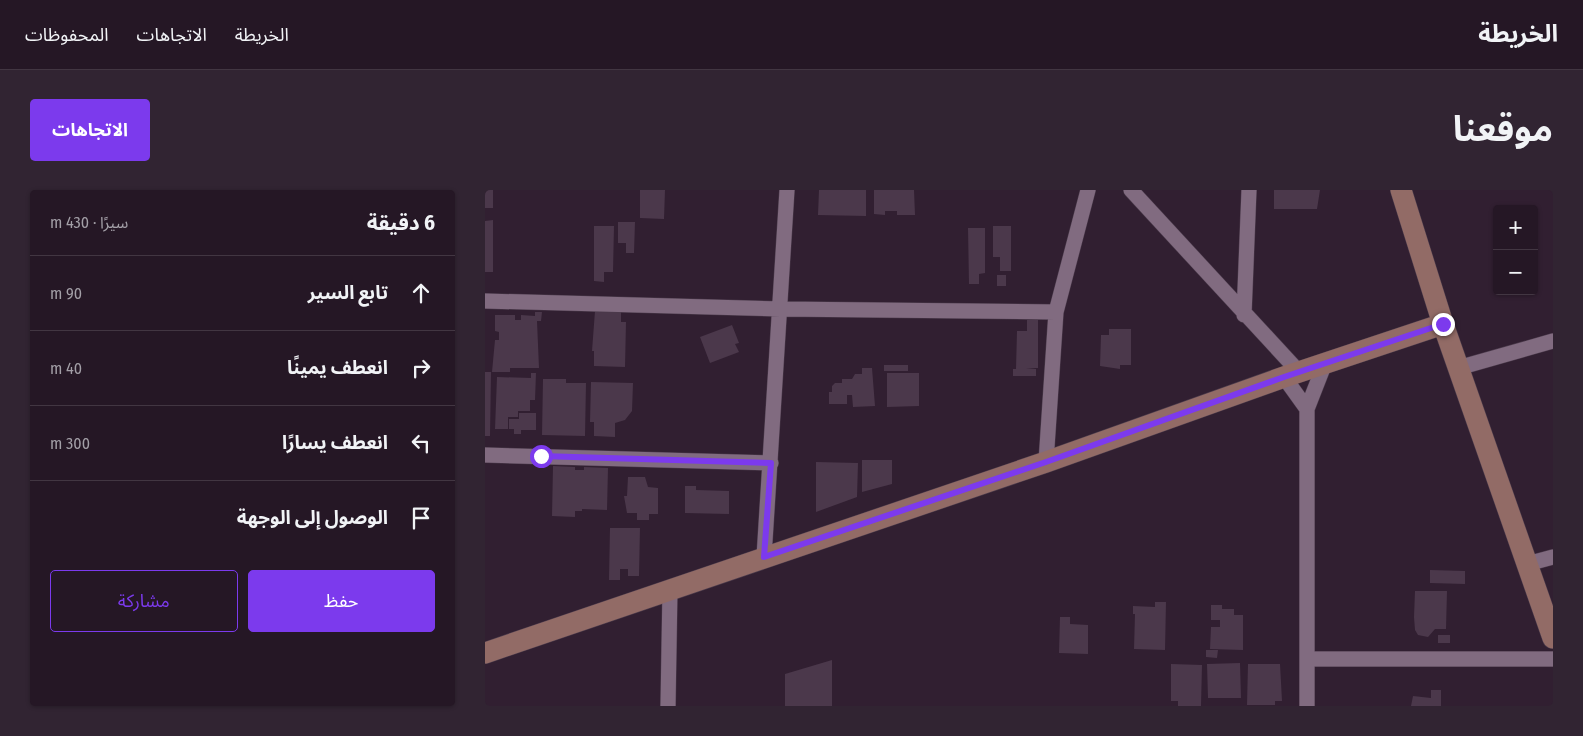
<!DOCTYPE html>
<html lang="ar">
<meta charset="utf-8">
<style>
:root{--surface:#251725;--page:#312432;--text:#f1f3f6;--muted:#a39fa7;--line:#423642;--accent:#7c3aed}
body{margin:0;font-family:"Fira Sans Condensed","Noto Sans Arabic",sans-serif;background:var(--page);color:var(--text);direction:rtl}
.controls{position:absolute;right:15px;top:15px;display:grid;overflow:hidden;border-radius:5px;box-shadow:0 1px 4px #0004}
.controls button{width:45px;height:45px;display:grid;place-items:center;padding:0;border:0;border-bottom:1px solid var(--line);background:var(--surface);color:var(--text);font:25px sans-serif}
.stop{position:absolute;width:15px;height:15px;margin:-11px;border:4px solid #7c3aed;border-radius:50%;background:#fff}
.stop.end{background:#7c3aed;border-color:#fff;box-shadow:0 1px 5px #0008}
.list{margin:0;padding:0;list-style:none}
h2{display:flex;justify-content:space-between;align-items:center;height:65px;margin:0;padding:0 20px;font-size:21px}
h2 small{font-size:16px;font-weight:400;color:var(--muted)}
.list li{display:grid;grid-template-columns:32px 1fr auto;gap:15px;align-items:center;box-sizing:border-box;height:75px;padding:0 20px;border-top:1px solid var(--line)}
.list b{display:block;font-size:19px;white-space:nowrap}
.list em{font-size:16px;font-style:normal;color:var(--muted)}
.actions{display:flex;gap:10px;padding:15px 20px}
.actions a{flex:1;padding:11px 0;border:1px solid var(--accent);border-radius:5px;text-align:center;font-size:18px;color:var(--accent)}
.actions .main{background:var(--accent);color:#fff}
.icon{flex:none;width:28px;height:28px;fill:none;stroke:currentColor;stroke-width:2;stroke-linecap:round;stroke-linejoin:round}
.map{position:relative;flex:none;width:1068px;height:516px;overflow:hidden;direction:ltr;border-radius:5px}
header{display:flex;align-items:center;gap:30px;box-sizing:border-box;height:70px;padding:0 25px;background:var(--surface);border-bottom:1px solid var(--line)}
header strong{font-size:24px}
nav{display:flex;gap:28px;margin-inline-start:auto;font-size:18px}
.intro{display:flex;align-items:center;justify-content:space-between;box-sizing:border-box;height:120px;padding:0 30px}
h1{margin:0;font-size:35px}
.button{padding:12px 22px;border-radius:5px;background:var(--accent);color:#fff;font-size:18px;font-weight:700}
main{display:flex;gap:30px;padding:0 30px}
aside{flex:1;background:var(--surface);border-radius:5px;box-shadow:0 1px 4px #0004}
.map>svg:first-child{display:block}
.building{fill:#4b384b}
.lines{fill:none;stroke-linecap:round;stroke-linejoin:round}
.street-casing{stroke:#4c3c4c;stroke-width:16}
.secondary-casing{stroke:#4c3c4c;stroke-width:22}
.street{stroke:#816b80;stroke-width:15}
.secondary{stroke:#926b66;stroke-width:21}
.route{stroke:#7c3aed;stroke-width:6}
</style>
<header>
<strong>الخريطة</strong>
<nav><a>الخريطة</a><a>الاتجاهات</a><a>المحفوظات</a></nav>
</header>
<div class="intro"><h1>موقعنا</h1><a class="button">الاتجاهات</a></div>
<main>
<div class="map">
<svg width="1068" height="516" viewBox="0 0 1068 516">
<rect width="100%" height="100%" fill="#311f31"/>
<path class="building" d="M0,0H8V18H0Z
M155,0H180L179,29L155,28Z
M334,0H381V26L333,25Z
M389,0H429L430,25H412V21H400V25L389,24Z
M789,0H835L832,19H789Z
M8,30V82H0V31Z
M133,32H150L149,63H141V53H133Z
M109,36H129L128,82H119V92L109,91Z
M508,36H526V81H515V67H508Z
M483,38H500V83L494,84V94H484Z
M512,85H521V96H512Z
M110,121L136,122V132H141L140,177L109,176V161H107Z
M50,122H57L56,131H52L54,178H25V182H7L10,150H14V142L10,141V125H30V130H36V125L50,126Z
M542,130H553V178H541L551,179V186H528V179H531L532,141H542Z
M247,135L254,153L250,154L254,162L225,173L215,147Z
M624,139H646V175H635V179L615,176L616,145H624Z
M399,175H423V181H399Z
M377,178H387L390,216L368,217L367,205H362V214H344V202H347V196L350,193H357V189H367L370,184H377Z
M0,182H6L5,246H0Z
M46,183H51L50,210H45V221H33V227H23V239H10L12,187L46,188Z
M402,183H434V216L402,217Z
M58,189H81V193H101L100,246L57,245Z
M106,192L148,193L147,221L140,230L130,233V247L109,246V232H105Z
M34,223H51V240H36V244H29V239H24V229H34Z
M377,270H407V294L377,302Z
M331,272L373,273L372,307L331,322Z
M68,276L90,277V280H99V277L123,278L122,320L97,319V321H90V327L67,326Z
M143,287H160L163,297L173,298V324H164V330H152V323H142L139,306H142Z
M200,296H211V300L244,301V324L200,323Z
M125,338H155L154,386H143V379H135V390H124Z
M945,380L980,381V394L945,393Z
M930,401H962L961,439H950L943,447L933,445L930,440L929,427Z
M670,412H681L680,460L649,459L650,424H648V416L670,417Z
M726,415H737V419H749V425H758V460L725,459L726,437H735V430H726Z
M575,427H585V434L603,435V464L574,463Z
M953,445H965V453H953Z
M721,460H733L732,468L721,467Z
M347,470V516H300V484Z
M755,473L756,508H723L722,474Z
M686,474L717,475L716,516H693V511H686Z
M763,474H795L797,511H790V515H762Z
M946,500H956V516H926L928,506L946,508Z"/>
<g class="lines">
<defs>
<path id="street" d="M646,0L814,182
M0,111L296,119L571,122
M759,125L764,0
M973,178L1068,151
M799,187L822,219
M0,265L286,273
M561,272L571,122L603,0
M279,367L302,0
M1042,374L1068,367
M823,469H1068
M183,516L185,399
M822,516V219L840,173"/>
<path id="secondary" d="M916,0L958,134L1068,448
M0,463L561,272L799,187L958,134"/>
</defs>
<use href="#street" class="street-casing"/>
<use href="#secondary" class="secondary-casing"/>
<use href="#street" class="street"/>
<use href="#secondary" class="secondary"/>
</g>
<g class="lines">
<path class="route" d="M56,266L286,273L279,367L561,272L799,187L958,134"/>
</g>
</svg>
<div class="controls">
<button>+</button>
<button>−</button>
</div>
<div class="stop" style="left:56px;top:266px"></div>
<div class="stop end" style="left:958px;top:134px"></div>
</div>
<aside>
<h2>6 دقيقة<small>سيرًا · 430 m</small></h2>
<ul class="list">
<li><svg class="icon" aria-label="ahead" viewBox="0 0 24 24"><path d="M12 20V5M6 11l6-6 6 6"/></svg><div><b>تابع السير</b></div><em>90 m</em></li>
<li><svg class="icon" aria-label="right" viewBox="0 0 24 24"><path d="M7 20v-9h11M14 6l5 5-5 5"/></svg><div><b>انعطف يمينًا</b></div><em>40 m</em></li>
<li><svg class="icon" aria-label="left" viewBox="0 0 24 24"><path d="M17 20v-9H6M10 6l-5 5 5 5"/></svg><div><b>انعطف يسارًا</b></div><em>300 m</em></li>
<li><svg class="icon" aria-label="arrive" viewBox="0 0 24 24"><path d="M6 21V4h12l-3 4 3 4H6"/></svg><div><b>الوصول إلى الوجهة</b></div></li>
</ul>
<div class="actions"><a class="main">حفظ</a><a>مشاركة</a></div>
</aside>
</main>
